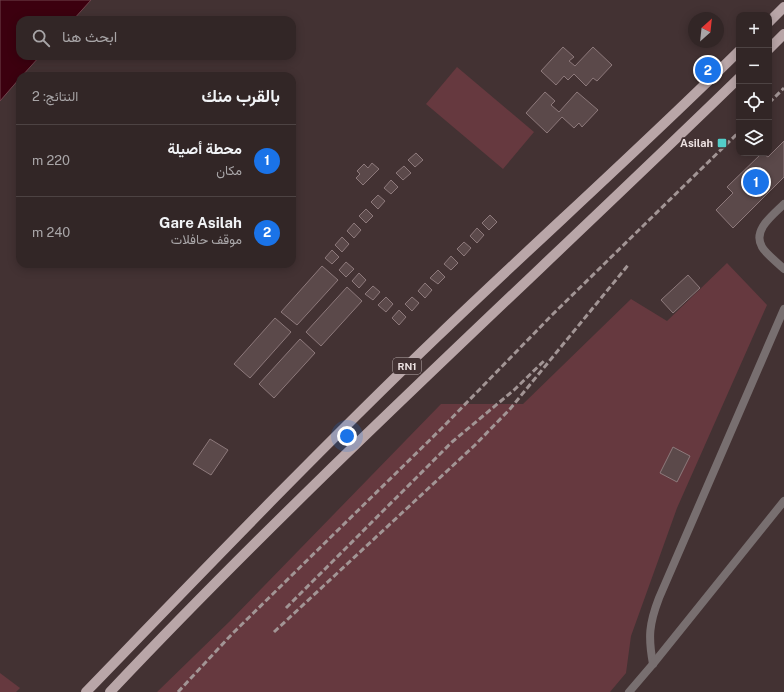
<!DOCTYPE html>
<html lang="ar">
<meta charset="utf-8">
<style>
:root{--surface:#322626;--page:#3a2e2e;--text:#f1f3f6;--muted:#a8a5a7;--line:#4d4343;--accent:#1a73e8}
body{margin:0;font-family:"Public Sans",Vazirmatn,sans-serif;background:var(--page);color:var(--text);direction:rtl}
.controls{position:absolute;right:12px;top:12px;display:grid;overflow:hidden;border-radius:8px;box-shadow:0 2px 10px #0003}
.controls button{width:36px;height:36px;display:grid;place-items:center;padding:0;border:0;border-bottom:1px solid var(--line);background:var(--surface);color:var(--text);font:20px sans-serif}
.compass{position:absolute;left:688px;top:12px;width:36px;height:36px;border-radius:50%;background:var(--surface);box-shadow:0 2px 10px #0003;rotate:27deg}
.you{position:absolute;left:347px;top:436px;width:14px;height:14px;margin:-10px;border:3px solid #fff;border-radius:50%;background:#1a73e8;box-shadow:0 0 0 6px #1a73e833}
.badge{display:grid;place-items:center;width:26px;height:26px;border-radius:50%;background:var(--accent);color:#fff;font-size:13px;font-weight:700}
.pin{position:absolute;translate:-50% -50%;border:2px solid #fff;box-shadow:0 1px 4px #0006}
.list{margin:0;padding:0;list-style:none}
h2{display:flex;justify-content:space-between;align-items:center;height:52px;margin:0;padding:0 16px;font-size:17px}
h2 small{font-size:13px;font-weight:400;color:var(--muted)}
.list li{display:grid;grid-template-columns:26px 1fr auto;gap:12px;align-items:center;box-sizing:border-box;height:72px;padding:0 16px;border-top:1px solid var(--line)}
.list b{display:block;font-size:15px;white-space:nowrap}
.list p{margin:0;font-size:13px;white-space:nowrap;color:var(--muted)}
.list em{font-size:13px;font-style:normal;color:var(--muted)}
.icon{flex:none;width:22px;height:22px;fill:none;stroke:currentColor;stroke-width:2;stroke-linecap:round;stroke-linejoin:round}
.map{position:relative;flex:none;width:784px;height:692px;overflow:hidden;direction:ltr}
.search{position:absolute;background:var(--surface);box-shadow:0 2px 10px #0003;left:16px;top:16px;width:280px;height:44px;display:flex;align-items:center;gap:10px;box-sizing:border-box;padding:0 14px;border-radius:12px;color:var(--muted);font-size:15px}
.panel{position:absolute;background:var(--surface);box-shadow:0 2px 10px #0003;left:16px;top:72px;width:280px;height:196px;border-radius:12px;direction:rtl}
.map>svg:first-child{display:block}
.green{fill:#66393f}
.water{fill:#3c000f;stroke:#71444e}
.building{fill:#5b494a;stroke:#8d797b}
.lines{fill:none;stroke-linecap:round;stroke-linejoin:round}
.service{stroke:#786f70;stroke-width:8}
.minor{stroke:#786f70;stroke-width:8}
.tertiary{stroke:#786f70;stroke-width:8}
.primary{stroke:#b9a6a8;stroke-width:10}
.rail{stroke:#a29595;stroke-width:3;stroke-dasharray:6 3;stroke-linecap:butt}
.poi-dot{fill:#53cdc9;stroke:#433233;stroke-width:1.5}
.labels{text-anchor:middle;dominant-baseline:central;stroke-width:3.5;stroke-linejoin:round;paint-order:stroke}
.shield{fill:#433233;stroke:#b9acad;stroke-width:1}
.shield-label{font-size:10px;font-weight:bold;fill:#ece1e1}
.poi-label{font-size:11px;font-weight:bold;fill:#ece1e1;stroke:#433233;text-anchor:end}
</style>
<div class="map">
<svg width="784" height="692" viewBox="0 0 784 692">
<rect width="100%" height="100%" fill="#433233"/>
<path class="green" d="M457,67L534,132L503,169L426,104Z
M727,263L767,305L677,508L631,636L626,673L610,692H157L230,621L441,404H523L631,299L667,321Z
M0,673L20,688L16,692H0Z"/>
<path class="water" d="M0,0H91L73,20H20V56H40L22,76H20V78L0,101Z"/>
<path class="building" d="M563,47L574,57L569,61L575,66L593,47L612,65L597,81L593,78L586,86L574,74L568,80L564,76L556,85L541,71Z
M545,92L555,101L551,105L559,112L577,92L598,110L582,127L579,123L574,128L562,117L547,133L526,113Z
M784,141V177L733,228L716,210L733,193L727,187L762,153L768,157Z
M416,153L423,160L415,167L408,160Z
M372,163L379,169L363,185L356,178L360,174L357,171L364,164L368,168Z
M404,166L411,173L403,180L396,173Z
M391,180L398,187L391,194L384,188Z
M378,195L385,201L378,209L371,202Z
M366,209L373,216L366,223L359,216Z
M490,215L497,222L489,230L482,223Z
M354,223L361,230L354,238L347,231Z
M477,228L484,235L477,243L470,236Z
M342,237L349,244L342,252L335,245Z
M464,242L471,248L464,256L457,249Z
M332,250L339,257L332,264L325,258Z
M451,256L458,263L451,270L444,264Z
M346,262L354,269L346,277L339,270Z
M322,266L338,280L297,325L281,312Z
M438,270L445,277L438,284L430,278Z
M359,273L366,280L359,288L352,281Z
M688,275L700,288L673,313L661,300Z
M425,283L432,290L425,298L418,291Z
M373,286L380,292L373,300L365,294Z
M347,287L362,301L321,346L306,332Z
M386,297L393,304L386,312L378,305Z
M412,297L419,303L412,311L405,304Z
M399,310L406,317L399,325L392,318Z
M275,318L291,332L250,378L234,364Z
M300,339L315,353L274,398L259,384Z
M210,439L228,450L211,475L193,464Z
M673,447L690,456L677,482L660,473Z"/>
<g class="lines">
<path class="service" d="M784,204C773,215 752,230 762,247C766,254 778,263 784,269"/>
<path class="minor" d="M653,664C648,637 649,624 659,598L784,309"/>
<path class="tertiary" d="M629,692L653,664L784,501"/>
<path class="primary" d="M769,22L784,7
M769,49L784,34
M86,692C202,572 318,451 438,336C538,240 641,148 739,51
M110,692C311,479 529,282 739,78"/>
<path class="rail" d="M769,103L784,88
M286,608L452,442L514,390L545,360
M274,632L475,445L510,409L629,264
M178,692L232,634L442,428L552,315L739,132"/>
</g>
<rect class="poi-dot" x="717" y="138" width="10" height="10" rx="2"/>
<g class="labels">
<rect class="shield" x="393" y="358" width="28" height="16" rx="3"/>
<g class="shield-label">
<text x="407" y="366">RN1</text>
</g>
<g class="poi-label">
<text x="713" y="143">Asilah</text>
</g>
</g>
</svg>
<div class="controls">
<button>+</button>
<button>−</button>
<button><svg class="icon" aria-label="locate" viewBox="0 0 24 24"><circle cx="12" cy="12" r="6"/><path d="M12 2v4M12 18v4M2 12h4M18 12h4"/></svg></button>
<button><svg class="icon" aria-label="layers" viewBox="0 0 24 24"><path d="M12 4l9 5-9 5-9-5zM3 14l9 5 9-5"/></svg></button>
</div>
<svg class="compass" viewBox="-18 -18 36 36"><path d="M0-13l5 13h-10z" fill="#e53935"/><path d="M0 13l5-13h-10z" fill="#a8a5a7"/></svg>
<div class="you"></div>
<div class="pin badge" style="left:756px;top:182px">1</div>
<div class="pin badge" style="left:708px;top:70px">2</div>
<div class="search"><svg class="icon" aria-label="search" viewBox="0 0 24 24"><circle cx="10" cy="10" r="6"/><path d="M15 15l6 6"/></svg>ابحث هنا</div>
<section class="panel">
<h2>بالقرب منك<small>النتائج: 2</small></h2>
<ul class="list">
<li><span class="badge">1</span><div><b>محطة أصيلة</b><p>مكان</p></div><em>220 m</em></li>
<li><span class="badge">2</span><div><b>Gare Asilah</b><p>موقف حافلات</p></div><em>240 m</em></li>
</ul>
</section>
</div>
